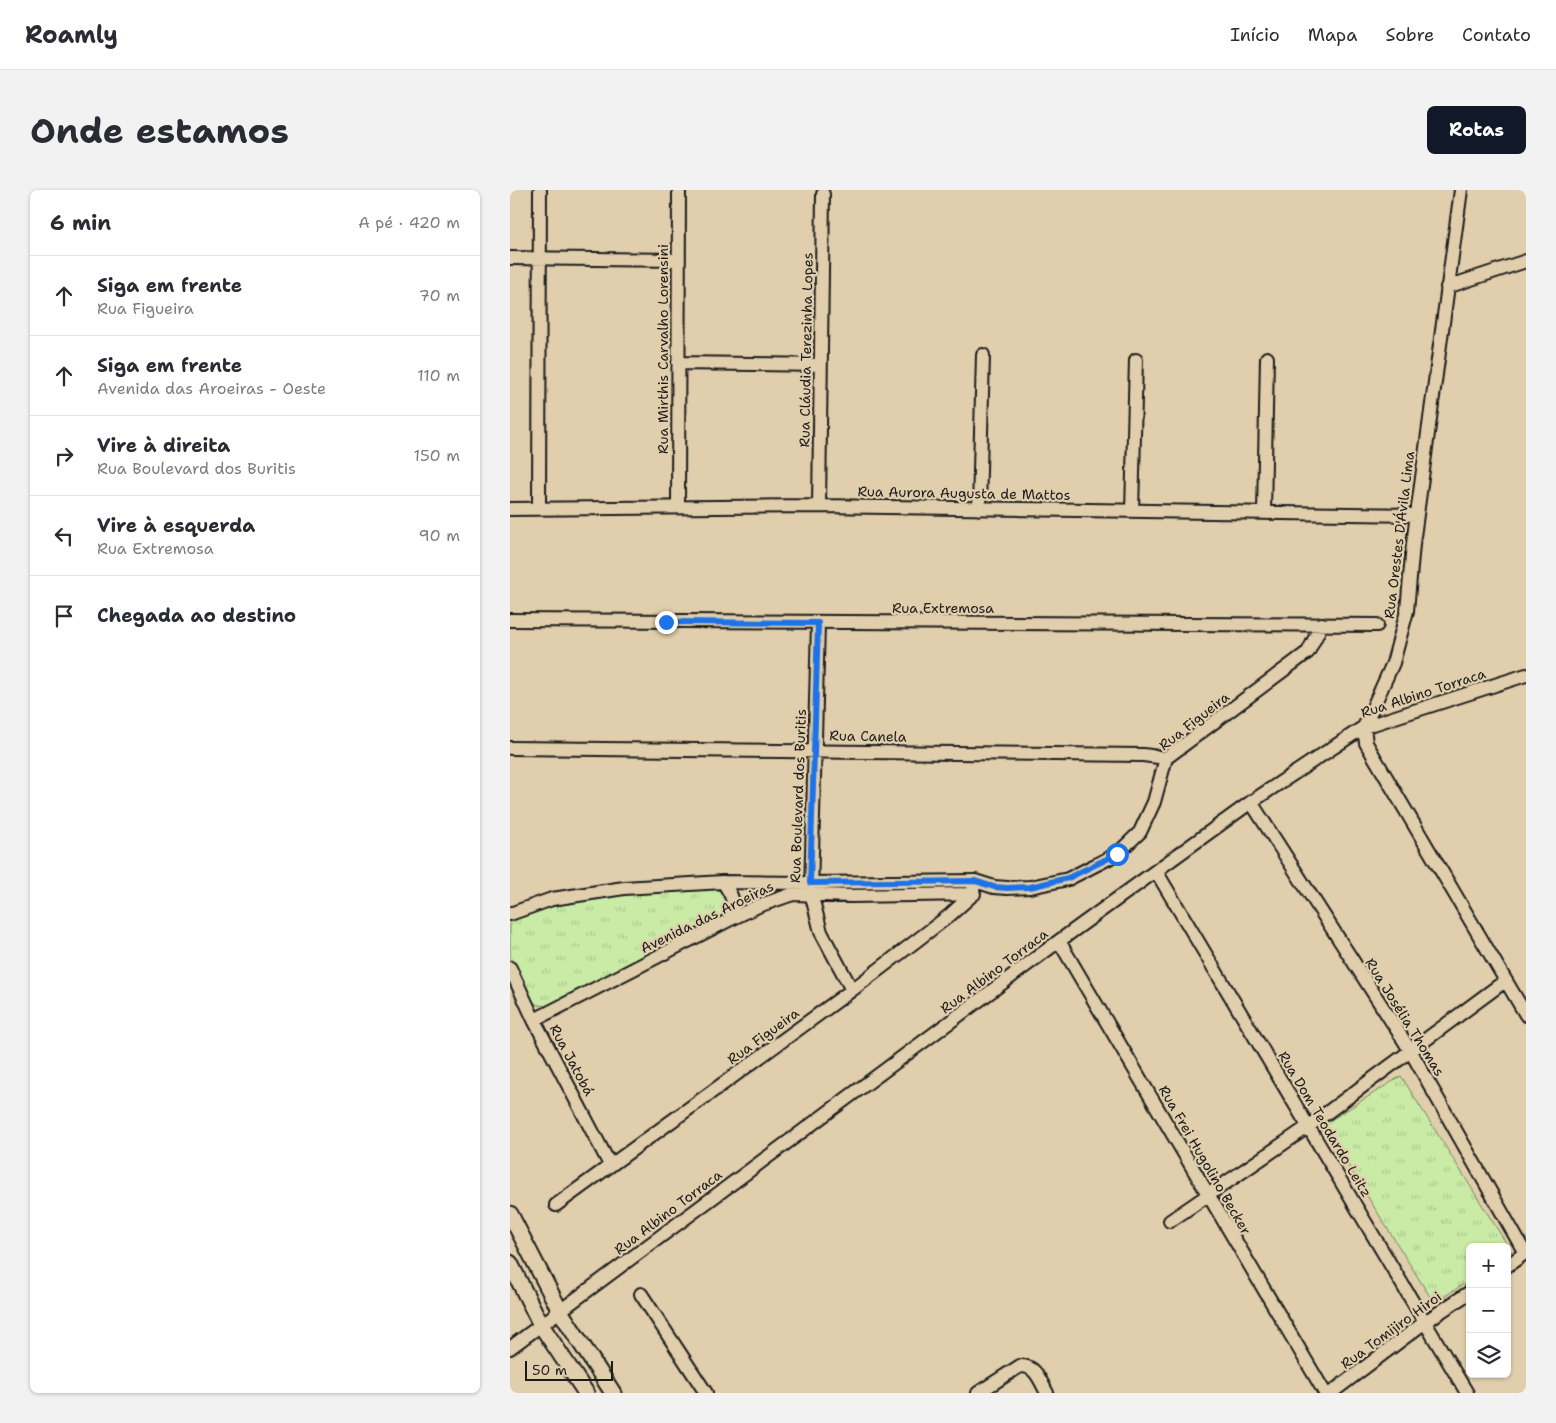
<!DOCTYPE html>
<html lang="pt">
<meta charset="utf-8">
<style>
:root{--surface:#fff;--page:#f2f2f3;--text:#2b2b33;--muted:#7c7c81;--line:#e1e1e2;--accent:#111827}
body{margin:0;font-family:"Shantell Sans",sans-serif;background:var(--page);color:var(--text)}
.controls{position:absolute;right:15px;bottom:15px;display:grid;overflow:hidden;border-radius:8px;box-shadow:0 1px 4px #0004}
.controls button{width:45px;height:45px;display:grid;place-items:center;padding:0;border:0;border-bottom:1px solid var(--line);background:var(--surface);color:var(--text);font:25px sans-serif}
.scale{position:absolute;left:15px;bottom:12px;width:88px;box-sizing:border-box;padding-left:5px;border:2px solid #1c1c1c;border-top:0;font-size:14px;line-height:18px;white-space:nowrap;color:#1c1c1c;-webkit-text-stroke:4px #e1ceac;paint-order:stroke}
.stop{position:absolute;width:15px;height:15px;margin:-11px;border:4px solid #1a73e8;border-radius:50%;background:#fff}
.stop.end{background:#1a73e8;border-color:#fff;box-shadow:0 1px 5px #0008}
.list{margin:0;padding:0;list-style:none}
h2{display:flex;justify-content:space-between;align-items:center;height:65px;margin:0;padding:0 20px;font-size:21px}
h2 small{font-size:16px;font-weight:400;color:var(--muted)}
.list li{display:grid;grid-template-columns:32px 1fr auto;gap:15px;align-items:center;box-sizing:border-box;height:80px;padding:0 20px;border-top:1px solid var(--line)}
.list b{display:block;font-size:19px;white-space:nowrap}
.list p{margin:0;font-size:16px;white-space:nowrap;color:var(--muted)}
.list em{font-size:16px;font-style:normal;color:var(--muted)}
.icon{flex:none;width:28px;height:28px;fill:none;stroke:currentColor;stroke-width:2;stroke-linecap:round;stroke-linejoin:round}
.map{position:relative;flex:none;width:1016px;height:1203px;overflow:hidden;border-radius:8px}
header{display:flex;align-items:center;gap:30px;box-sizing:border-box;height:70px;padding:0 25px;background:var(--surface);border-bottom:1px solid var(--line)}
header strong{font-size:24px}
nav{display:flex;gap:28px;margin-inline-start:auto;font-size:18px}
.intro{display:flex;align-items:center;justify-content:space-between;box-sizing:border-box;height:120px;padding:0 30px}
h1{margin:0;font-size:35px}
.button{padding:12px 22px;border-radius:8px;background:var(--accent);color:#fff;font-size:18px;font-weight:700}
main{display:flex;gap:30px;padding:0 30px}
aside{flex:1;background:var(--surface);border-radius:8px;box-shadow:0 1px 4px #0004}
.map>svg:first-child{display:block}
.grass{fill:url(#grass-tufts);stroke:#728460}
.lines{fill:none;stroke-linecap:round;stroke-linejoin:round}
.minor-casing{stroke:#1c1c1c;stroke-width:16}
.tertiary-casing{stroke:#1c1c1c;stroke-width:19}
.minor{stroke:#e1ceac;stroke-width:12}
.tertiary{stroke:#e1ceac;stroke-width:15}
.route{stroke:#1a73e8;stroke-width:6}
.labels{text-anchor:middle;dominant-baseline:central;stroke-width:4.5;stroke-linejoin:round;paint-order:stroke}
.street-label{font-size:14px;fill:#1c1c1c;stroke:#e1ceac}
</style>
<header>
<strong>Roamly</strong>
<nav><a>Início</a><a>Mapa</a><a>Sobre</a><a>Contato</a></nav>
</header>
<div class="intro"><h1>Onde estamos</h1><a class="button">Rotas</a></div>
<main>
<aside>
<h2>6 min<small>A pé · 420 m</small></h2>
<ul class="list">
<li><svg class="icon" aria-label="ahead" viewBox="0 0 24 24"><path d="M12 20V5M6 11l6-6 6 6"/></svg><div><b>Siga em frente</b><p>Rua Figueira</p></div><em>70 m</em></li>
<li><svg class="icon" aria-label="ahead" viewBox="0 0 24 24"><path d="M12 20V5M6 11l6-6 6 6"/></svg><div><b>Siga em frente</b><p>Avenida das Aroeiras - Oeste</p></div><em>110 m</em></li>
<li><svg class="icon" aria-label="right" viewBox="0 0 24 24"><path d="M7 20v-9h11M14 6l5 5-5 5"/></svg><div><b>Vire à direita</b><p>Rua Boulevard dos Buritis</p></div><em>150 m</em></li>
<li><svg class="icon" aria-label="left" viewBox="0 0 24 24"><path d="M17 20v-9H6M10 6l-5 5 5 5"/></svg><div><b>Vire à esquerda</b><p>Rua Extremosa</p></div><em>90 m</em></li>
<li><svg class="icon" aria-label="arrive" viewBox="0 0 24 24"><path d="M6 21V4h12l-3 4 3 4H6"/></svg><div><b>Chegada ao destino</b></div></li>
</ul>
</aside>
<div class="map">
<svg width="1016" height="1203" viewBox="0 0 1016 1203">
<defs>
<pattern id="grass-tufts" width="24" height="20" patternUnits="userSpaceOnUse" patternTransform="scale(1.25)"><rect width="24" height="20" fill="#c9eba5"/><path d="M3 7l-1-3M5 7V3M7 7l1-3M15 17l-1-3M17 17v-4M19 17l1-3" fill="none" stroke="#acc98d"/></pattern>
</defs>
<rect width="100%" height="100%" fill="#e1ceac"/>
<filter id="ink" filterUnits="userSpaceOnUse"><feTurbulence type="fractalNoise" baseFrequency=".02" numOctaves="2"/><feDisplacementMap in="SourceGraphic" scale="10" xChannelSelector="R" yChannelSelector="G"/><feConvolveMatrix kernelMatrix="1 2 1 2 8 2 1 2 1" color-interpolation-filters="sRGB"/></filter>
<g filter="url(#ink)">
<path class="grass" d="M204,698L213,702L218,714L215,723L208,730L38,816L28,815L22,811L0,767V729C39,716 82,706 123,703C150,700 177,700 204,698Z
M891,886L1003,1064L997,1067V1057H960V1090L924,1113L813,935Z"/>
<g class="lines">
<defs>
<path id="minor" d="M951,0L903,354L897,421L883,473L854,537L856,553L1016,825
M0,68L169,70
M937,97L1016,71
M168,173L311,175
M309,316L313,4
M168,317L169,0
M29,318L30,0
M0,319L309,316L907,325
M469,319L473,165
M622,321L626,170
M754,322L757,168
M0,430L867,435
M308,433L301,703L311,742L342,800
M0,558L633,565L656,568
M741,612L900,860L1015,1063L997,1076
M646,681L957,1203
M213,692C223,707 225,711 221,729
M0,724L42,709L114,698L213,692L300,693L465,691L484,697L497,698L520,697L558,689L607,664L630,642L644,612L656,568L798,462L812,434
M549,751L815,1203
M0,778L24,830L100,975
M24,830L221,729L248,716L283,704L341,706L464,704
M46,1015L342,800L440,725L462,705L465,691
M660,1031L799,936L995,791
M131,1104L196,1203
M0,1158L549,751L741,612L854,537L1016,485
M468,1203L510,1176C526,1175 530,1191 537,1203
M821,1203L915,1132L960,1102"/>
<path id="tertiary" d="M0,1024L50,1121L103,1203
M0,1073L31,1135L76,1203"/>
</defs>
<use href="#minor" class="minor-casing"/>
<use href="#tertiary" class="tertiary-casing"/>
<use href="#minor" class="minor"/>
<use href="#tertiary" class="tertiary"/>
</g>
</g>
<g class="lines" filter="url(#ink)">
<path class="route" d="M156,432L308,433L300,693L465,691L484,697L497,698L520,697L558,688L607,664"/>
</g>
<g class="labels">
<g class="street-label">
<text transform="translate(153 159) rotate(-90)">Rua Mirthis Carvalho Lorensini</text>
<text transform="translate(296 160) rotate(-89)">Rua Cláudia Terezinha Lopes</text>
<text transform="translate(454 303) rotate(1)">Rua Aurora Augusta de Mattos</text>
<text transform="translate(889 345) rotate(-83)">Rua Orestes D'Ávila Lima</text>
<text x="433" y="418">Rua Extremosa</text>
<text transform="translate(913 503) rotate(-18)">Rua Albino Torraca</text>
<text transform="translate(684 531) rotate(-38)">Rua Figueira</text>
<text transform="translate(358 546) rotate(1)">Rua Canela</text>
<text transform="translate(288 606) rotate(-88)">Rua Boulevard dos Buritis</text>
<text transform="translate(197 727) rotate(-26)">Avenida das Aroeiras</text>
<text transform="translate(484 781) rotate(-37)">Rua Albino Torraca</text>
<text transform="translate(895 827) rotate(58)">Rua Josélia Thomas</text>
<text transform="translate(253 846) rotate(-36)">Rua Figueira</text>
<text transform="translate(62 870) rotate(62)">Rua Jatobá</text>
<text transform="translate(815 934) rotate(59)">Rua Dom Teodardo Leitz</text>
<text transform="translate(695 970) rotate(60)">Rua Frei Hugolino Becker</text>
<text transform="translate(158 1022) rotate(-37)">Rua Albino Torraca</text>
<text transform="translate(881 1140) rotate(-36)">Rua Tomijiro Hiroi</text>
</g>
</g>
</svg>
<div class="controls">
<button>+</button>
<button>−</button>
<button><svg class="icon" aria-label="layers" viewBox="0 0 24 24"><path d="M12 4l9 5-9 5-9-5zM3 14l9 5 9-5"/></svg></button>
</div>
<div class="scale">50 m</div>
<div class="stop" style="left:607px;top:664px"></div>
<div class="stop end" style="left:156px;top:432px"></div>
</div>
</main>
